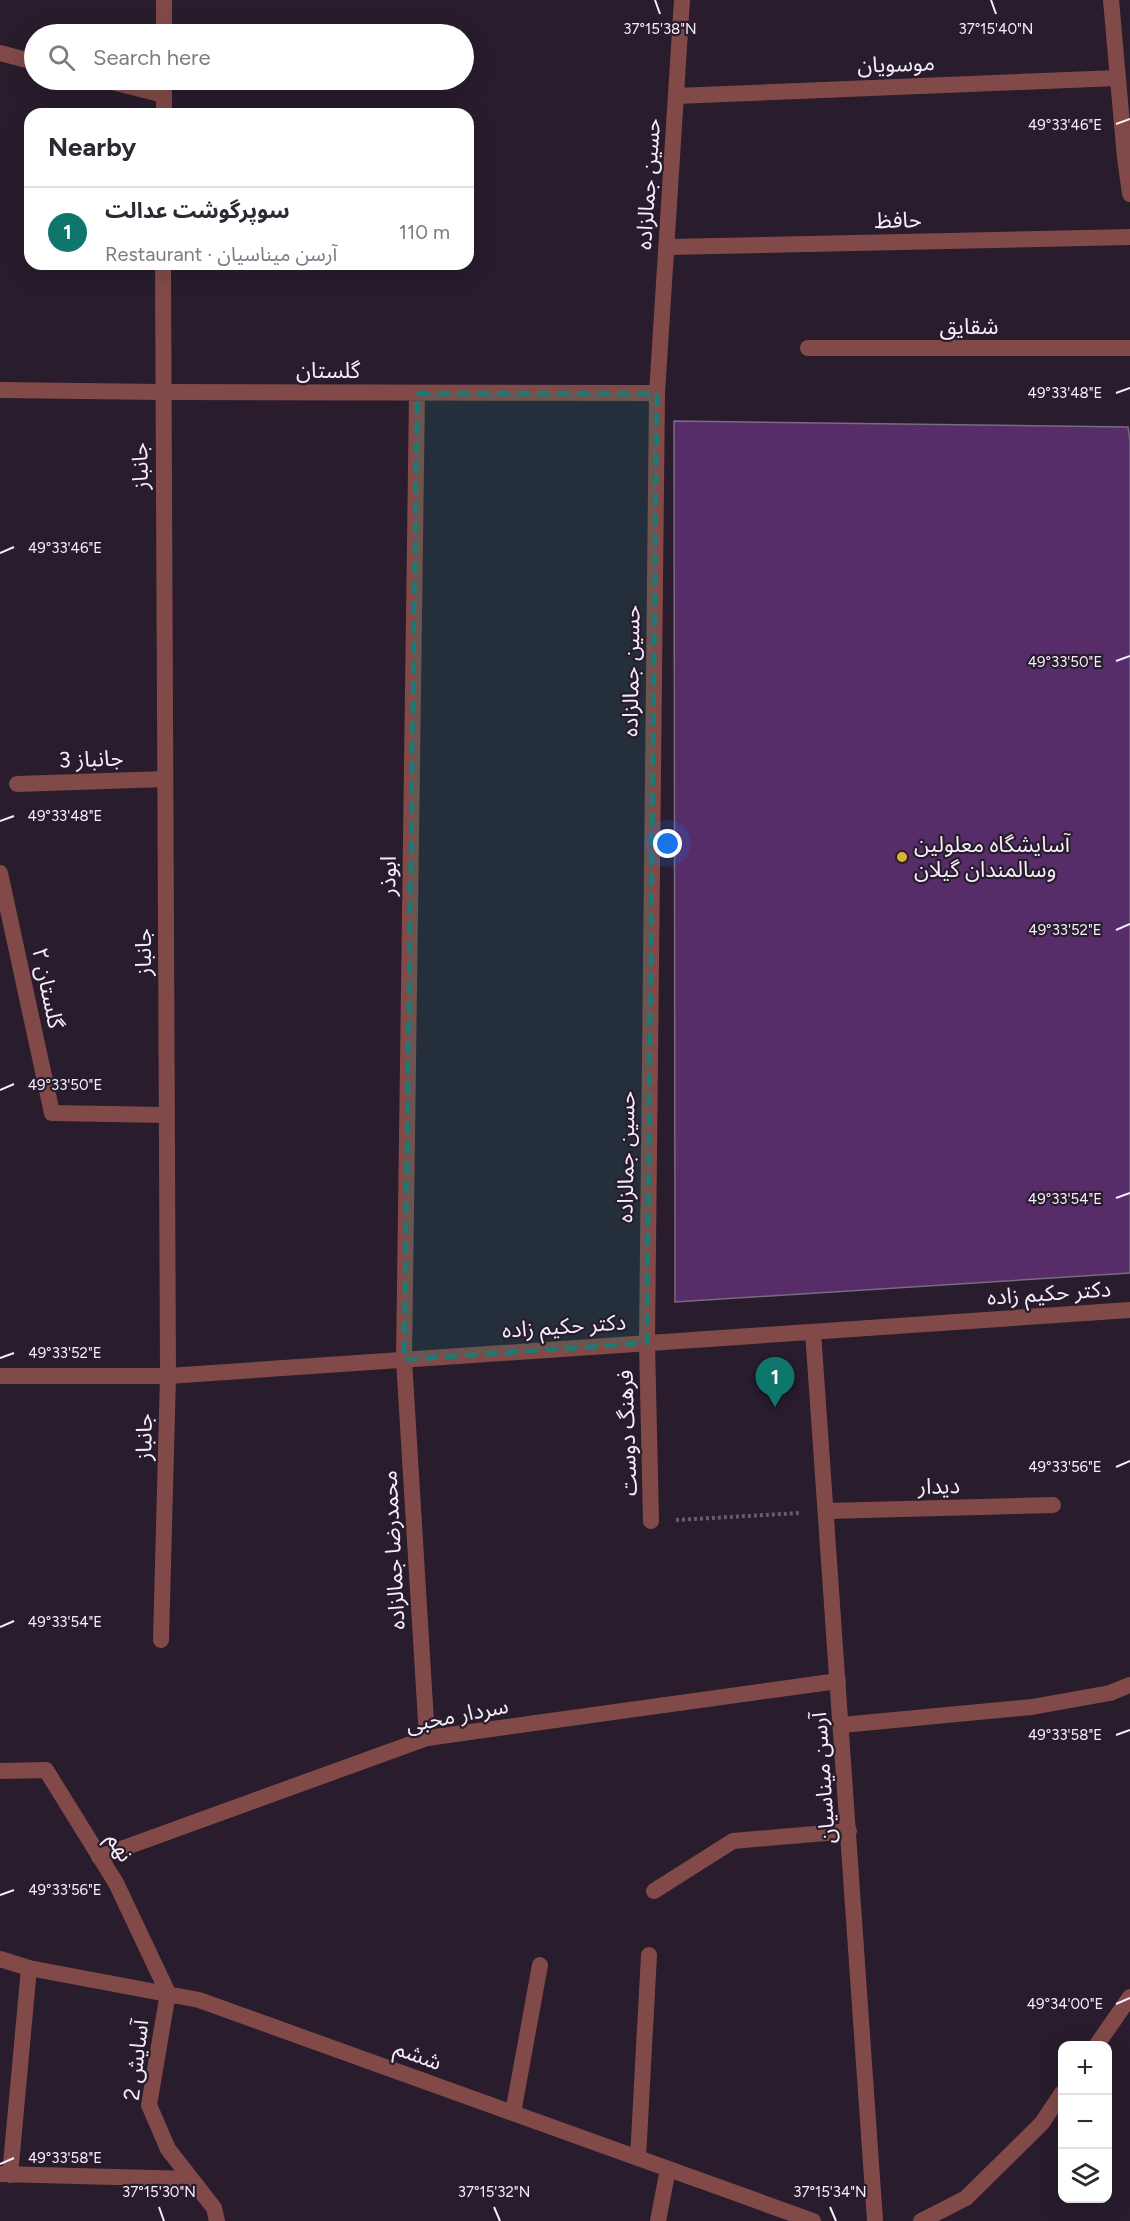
<!DOCTYPE html>
<meta charset="utf-8">
<style>
:root{--surface:#fff;--page:#f2f2f3;--text:#2b2b33;--muted:#7c7c81;--line:#e1e1e2;--accent:#0f766e}
body{margin:0;font-family:Figtree,"Noto Sans Arabic",sans-serif;background:var(--page);color:var(--text)}
.controls{position:absolute;right:18px;bottom:18px;display:grid;overflow:hidden;border-radius:12px;box-shadow:0 6px 24px #0002}
.controls button{width:54px;height:54px;display:grid;place-items:center;padding:0;border:0;border-bottom:2px solid var(--line);background:var(--surface);color:var(--text);font:30px sans-serif}
.you{position:absolute;left:668px;top:844px;width:21px;height:21px;margin:-15px;border:4px solid #fff;border-radius:50%;background:#1a73e8;box-shadow:0 0 0 9px #1a73e833}
.badge{display:grid;place-items:center;width:39px;height:39px;border-radius:50%;background:var(--accent);color:#fff;font-size:20px;font-weight:700}
.pin{position:absolute;translate:-50% -50px;filter:drop-shadow(0 2px 3px #0008)}
.pin::after{content:'';position:absolute;top:32px;width:21px;height:18px;background:inherit;clip-path:polygon(0 0,100% 0,50% 100%)}
.list{margin:0;padding:0;list-style:none}
h2{display:flex;justify-content:space-between;align-items:center;height:78px;margin:0;padding:0 24px;font-size:26px}
h2 small{font-size:20px;font-weight:400;color:var(--muted)}
.list li{display:grid;grid-template-columns:39px 1fr auto;gap:18px;align-items:center;box-sizing:border-box;height:84px;padding:0 24px;border-top:2px solid var(--line)}
.list b{display:block;font-size:22px;white-space:nowrap}
.list p{margin:0;font-size:20px;white-space:nowrap;color:var(--muted)}
.list em{font-size:20px;font-style:normal;color:var(--muted)}
.icon{flex:none;width:33px;height:33px;fill:none;stroke:currentColor;stroke-width:2;stroke-linecap:round;stroke-linejoin:round}
.map{position:relative;flex:none;width:1130px;height:2221px;overflow:hidden}
.search{position:absolute;background:var(--surface);box-shadow:0 6px 24px #0002;left:24px;top:24px;width:450px;height:66px;display:flex;align-items:center;gap:15px;box-sizing:border-box;padding:0 21px;border-radius:33px;color:var(--muted);font-size:22px}
.panel{position:absolute;background:var(--surface);box-shadow:0 6px 24px #0002;left:24px;top:108px;width:450px;height:162px;border-radius:18px}
.map>svg:first-child{display:block}
.building{fill:#562d68;stroke:#796b80;stroke-width:1.5}
.lines{fill:none;stroke-linecap:round;stroke-linejoin:round}
.path{stroke:#665c6b;stroke-width:4;stroke-dasharray:3 3;stroke-linecap:butt}
.minor{stroke:#814a48;stroke-width:16}
.tertiary{stroke:#814a48;stroke-width:16}
.marked{fill:#1b7c75;fill-opacity:0.2;stroke:#1b7c75;stroke-width:4.5;stroke-dasharray:12 8;stroke-linejoin:round}
.ticks{fill:none;stroke:#f6eefa;stroke-width:2}
.poi-dot{fill:#dab333;stroke:#281c2d;stroke-width:2}
.labels{text-anchor:middle;dominant-baseline:central;stroke-width:4.5;stroke-linejoin:round;paint-order:stroke}
.street-label{font-size:22px;fill:#f6eefa;stroke:#281c2d}
.poi-label{font-size:22px;fill:#f6eefa;stroke:#281c2d;text-anchor:start}
.ticks-label{font-size:15px;text-anchor:middle;fill:#f6eefa;stroke:#281c2d;stroke-width:4.5;stroke-linejoin:round;paint-order:stroke}
</style>
<div class="map">
<svg width="1130" height="2221" viewBox="0 0 1130 2221">
<rect width="100%" height="100%" fill="#281c2d"/>
<path class="building" d="M674,421L1128,427L1130,441V1273L675,1302Z"/>
<g class="lines">
<path class="path" d="M676,1520L800,1513"/>
<path class="minor" d="M0,53L34,62
M104,80L164,95
M676,96L1117,78
M666,247L1130,237
M808,348H1130
M162,392L657,393
M417,393L404,1360L427,1738
M17,784L165,779
M0,873L52,1113L166,1115
M826,1511L1053,1505
M651,1521L647,1343L657,393L682,0
M161,1640L168,1376
M842,1725L1032,1707L1110,1693L1130,1685
M0,1771L46,1770L116,1883L168,1993L149,2105L168,2149L214,2208L217,2221
M99,1857L427,1738L838,1681
M654,1891L733,1841L849,1831
M0,1959L29,1968L199,2000L813,2221
M1096,2046L1130,1997
M513,2113L540,1965
M638,2158L649,1955
M0,2174L191,2179
M10,2175L29,1968
M658,2221L668,2169
M921,2221L966,2198L1042,2123L1062,2093"/>
<path class="tertiary" d="M1111,0L1125,158L1130,194
M164,34V0
M164,114V80
M163,264L168,1376
M0,390L162,392
M813,1332L875,2221
M0,1376H168L1130,1310"/>
</g>
<path class="marked" d="M417,393H657L647,1343L404,1360Z"/>
<path class="ticks" d="M655,0L660,14M991,0L996,14M1116,124L1130,119M1116,393L1130,388M0,553L14,547M1116,661L1130,656M0,821L14,816M1116,930L1130,924M0,1090L14,1084M1116,1198L1130,1193M0,1358L14,1353M1116,1467L1130,1461M0,1627L14,1621M1116,1735L1130,1730M0,1895L14,1890M1116,2004L1130,1998M0,2164L14,2158M159,2207L164,2221M494,2207L500,2221M830,2207L836,2221"/>
<circle class="poi-dot" cx="902" cy="857" r="6"/>
<g class="labels">
<g class="street-label">
<text transform="translate(896 64) rotate(-2)">موسویان</text>
<text transform="translate(648 184) rotate(-86)">حسین جمالزاده</text>
<text transform="translate(898 220) rotate(-1)">حافظ</text>
<text x="969" y="326">شقایق</text>
<text x="328" y="370">گلستان</text>
<text transform="translate(140 466) rotate(-91)">جانباز</text>
<text transform="translate(631 671) rotate(-89)">حسین جمالزاده</text>
<text transform="translate(91 759) rotate(-2)">جانباز 3</text>
<text transform="translate(388 876) rotate(-89)">ابوذر</text>
<text transform="translate(143 952) rotate(-90)">جانباز</text>
<text transform="translate(48 988) rotate(78)">گلستان ۲</text>
<text transform="translate(626 1157) rotate(-89)">حسین جمالزاده</text>
<text transform="translate(1049 1293) rotate(-4)">دکتر حکیم زاده</text>
<text transform="translate(564 1326) rotate(-4)">دکتر حکیم زاده</text>
<text transform="translate(627 1433) rotate(-92)">فرهنگ دوست</text>
<text transform="translate(144 1437) rotate(-89)">جانباز</text>
<text transform="translate(939 1486) rotate(-1)">دیدار</text>
<text transform="translate(393 1550) rotate(-93)">محمدرضا جمالزاده</text>
<text transform="translate(457 1715) rotate(-11)">سردار محبی</text>
<text transform="translate(823 1778) rotate(-94)">آرسن میناسیان</text>
<text transform="translate(120 1847) rotate(58)">نهم</text>
<text transform="translate(418 2055) rotate(20)">ششم</text>
<text transform="translate(136 2060) rotate(-83)">آسایش 2</text>
</g>
<g class="poi-label">
<text x="914" y="844">آسایشگاه معلولین<tspan x="914" dy="25">وسالمندان گیلان</tspan></text>
</g>
</g>
<g class="ticks-label">
<text x="660" y="34">37°15'38"N</text>
<text x="996" y="34">37°15'40"N</text>
<text x="1065" y="130">49°33'46"E</text>
<text x="1065" y="398">49°33'48"E</text>
<text x="65" y="553">49°33'46"E</text>
<text x="1065" y="667">49°33'50"E</text>
<text x="65" y="821">49°33'48"E</text>
<text x="1065" y="935">49°33'52"E</text>
<text x="65" y="1090">49°33'50"E</text>
<text x="1065" y="1204">49°33'54"E</text>
<text x="65" y="1358">49°33'52"E</text>
<text x="1065" y="1472">49°33'56"E</text>
<text x="65" y="1627">49°33'54"E</text>
<text x="1065" y="1740">49°33'58"E</text>
<text x="65" y="1895">49°33'56"E</text>
<text x="1065" y="2009">49°34'00"E</text>
<text x="65" y="2163">49°33'58"E</text>
<text x="159" y="2197">37°15'30"N</text>
<text x="494" y="2197">37°15'32"N</text>
<text x="830" y="2197">37°15'34"N</text>
</g>
</svg>
<div class="controls">
<button>+</button>
<button>−</button>
<button><svg class="icon" aria-label="layers" viewBox="0 0 24 24"><path d="M12 4l9 5-9 5-9-5zM3 14l9 5 9-5"/></svg></button>
</div>
<div class="you"></div>
<div class="pin badge" style="left:775px;top:1407px">1</div>
<div class="search"><svg class="icon" aria-label="search" viewBox="0 0 24 24"><circle cx="10" cy="10" r="6"/><path d="M15 15l6 6"/></svg>Search here</div>
<section class="panel">
<h2>Nearby<small></small></h2>
<ul class="list">
<li><span class="badge">1</span><div><b>سوپرگوشت عدالت</b><p>Restaurant · آرسن میناسیان</p></div><em>110 m</em></li>
</ul>
</section>
</div>
